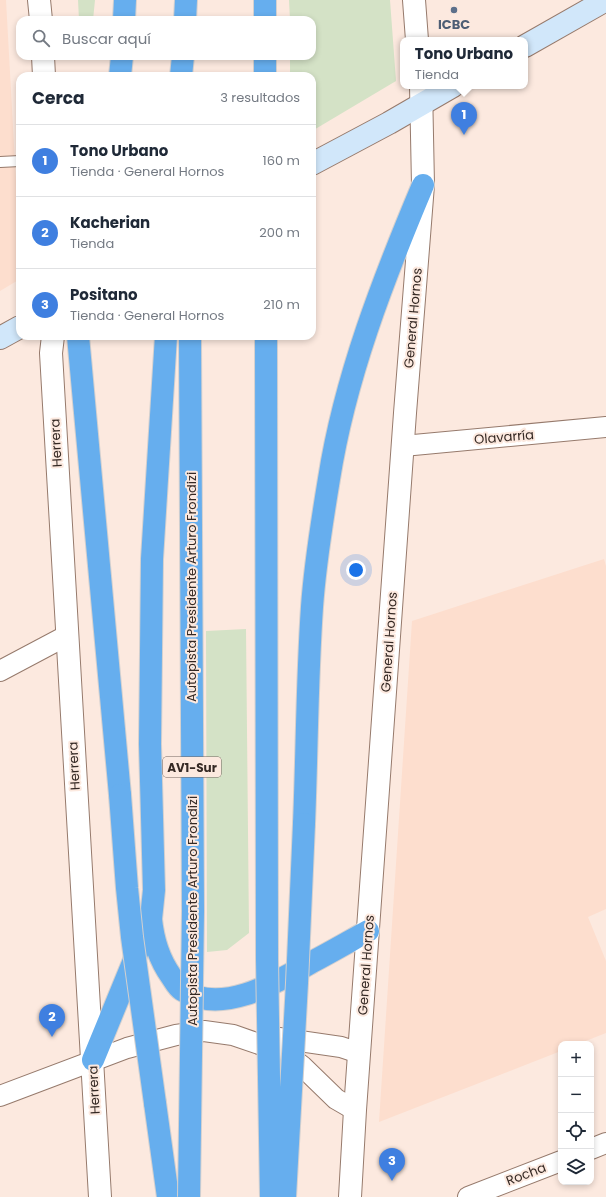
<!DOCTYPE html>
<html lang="es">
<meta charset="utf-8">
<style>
:root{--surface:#fff;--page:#f6f6f7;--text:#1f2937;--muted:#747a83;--line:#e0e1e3;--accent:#327972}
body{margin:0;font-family:Poppins,sans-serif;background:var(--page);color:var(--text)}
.controls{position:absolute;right:12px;bottom:12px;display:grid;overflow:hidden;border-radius:8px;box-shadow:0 2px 6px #0003}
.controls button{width:36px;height:36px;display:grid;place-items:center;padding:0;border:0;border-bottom:1px solid var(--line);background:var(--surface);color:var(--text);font:20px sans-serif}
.you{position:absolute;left:356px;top:570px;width:14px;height:14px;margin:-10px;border:3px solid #fff;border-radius:50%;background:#1a73e8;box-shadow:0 0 0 6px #1a73e833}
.badge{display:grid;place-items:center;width:26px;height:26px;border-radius:50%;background:var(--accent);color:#fff;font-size:13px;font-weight:700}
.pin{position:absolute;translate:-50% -33px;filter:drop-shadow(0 1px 2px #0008)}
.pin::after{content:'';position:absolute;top:21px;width:14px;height:12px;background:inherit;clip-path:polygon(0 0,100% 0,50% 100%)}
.popup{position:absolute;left:400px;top:37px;width:128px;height:52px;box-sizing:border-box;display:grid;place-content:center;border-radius:8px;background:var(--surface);filter:drop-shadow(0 1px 3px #0005);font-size:13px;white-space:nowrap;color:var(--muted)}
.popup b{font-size:15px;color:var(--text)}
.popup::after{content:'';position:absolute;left:50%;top:100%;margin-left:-8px;border:8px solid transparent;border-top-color:var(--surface)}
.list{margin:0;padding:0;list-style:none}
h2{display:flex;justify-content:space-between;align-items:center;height:52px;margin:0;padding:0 16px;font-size:17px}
h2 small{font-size:13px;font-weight:400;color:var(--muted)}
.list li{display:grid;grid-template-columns:26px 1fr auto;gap:12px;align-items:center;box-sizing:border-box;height:72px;padding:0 16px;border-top:1px solid var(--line)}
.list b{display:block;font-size:15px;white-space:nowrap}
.list p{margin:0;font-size:13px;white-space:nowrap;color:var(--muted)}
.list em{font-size:13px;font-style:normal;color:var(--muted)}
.icon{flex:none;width:22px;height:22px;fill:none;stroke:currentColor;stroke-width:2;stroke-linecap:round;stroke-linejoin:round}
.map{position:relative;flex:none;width:606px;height:1197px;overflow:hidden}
.search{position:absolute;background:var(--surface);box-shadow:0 2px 6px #0003;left:16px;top:16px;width:300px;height:44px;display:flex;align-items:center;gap:10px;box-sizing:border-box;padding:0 14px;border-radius:12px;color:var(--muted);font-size:15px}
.panel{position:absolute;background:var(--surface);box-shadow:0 2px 6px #0003;left:16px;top:72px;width:300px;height:268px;border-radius:12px}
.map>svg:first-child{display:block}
.built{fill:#fddece}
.green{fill:#d4e2c6}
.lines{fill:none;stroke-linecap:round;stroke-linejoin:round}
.service-casing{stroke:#967a6c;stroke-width:12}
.minor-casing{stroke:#967a6c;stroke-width:22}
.tertiary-casing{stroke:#967a6c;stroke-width:24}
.secondary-casing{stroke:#967a6c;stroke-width:24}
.motorway-casing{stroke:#d3d0cf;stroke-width:24}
.service{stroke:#fff;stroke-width:10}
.minor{stroke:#fff;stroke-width:20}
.tertiary{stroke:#fff;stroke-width:22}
.secondary{stroke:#d1e7fa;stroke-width:22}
.motorway{stroke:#66aeee;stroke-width:22}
.motorway-bridge-casing{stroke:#d3d0cf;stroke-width:24;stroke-linecap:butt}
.motorway-bridge{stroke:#66aeee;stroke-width:22}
.service-dot{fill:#5c6f8a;stroke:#fce9df;stroke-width:1.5}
.labels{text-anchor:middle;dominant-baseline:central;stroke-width:4;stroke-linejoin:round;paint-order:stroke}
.shield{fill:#fce9df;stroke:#71635c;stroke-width:1}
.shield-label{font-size:12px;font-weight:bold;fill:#352924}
.service-label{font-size:13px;font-weight:bold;fill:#4e5e75;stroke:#fce9df}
.street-label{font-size:13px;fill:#352924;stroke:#fce9df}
</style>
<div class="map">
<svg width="606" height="1197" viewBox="0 0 606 1197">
<rect width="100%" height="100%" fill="#fce9df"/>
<path class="built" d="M0,0H6L20,254V279L0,291Z
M604,559L606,566V909L588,917L606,961V1033L578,1044H561V1051L379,1122L412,621Z"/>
<path class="green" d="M78,0H95L93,20H79Z
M289,0H390L396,81L312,131V76H290V56H312V20H290Z
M246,629L249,933L227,950L207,952L206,631Z"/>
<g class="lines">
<defs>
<path id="service" d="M0,162L20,161"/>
<path id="minor" d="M403,446L606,427
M0,671L66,636
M279,1038L341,1047L359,1053
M0,1096L127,1048L176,1035L204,1031L233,1035L285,1053L302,1066L336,1099L355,1110
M591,1149L606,1143
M468,1197L561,1161"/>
<path id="tertiary" d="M39,0L41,20
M414,0L417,40
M43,56L44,76
M53,336L51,353L100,1197
M350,1197L355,1110L405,413L423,185L421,86"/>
<path id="secondary" d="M525,46L606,0
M312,164L389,123L453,86
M0,338L20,327"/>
<path id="motorway" d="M265,0V20
M124,20L125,0
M185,20L186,0
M265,56V76
M120,76L122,56
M181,76L183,56
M78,336L120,795
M304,824C307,752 307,679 312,607C315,564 322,521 329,479C345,377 383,280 423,185
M151,919C153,939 159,959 171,976C174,980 177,987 182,990C222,1016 277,982 312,962C331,952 350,941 368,931
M93,1060L151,919L154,890L150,744L152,559L166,336
M155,1103L168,1197"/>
</defs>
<use href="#service" class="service-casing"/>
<use href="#minor" class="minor-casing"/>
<use href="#tertiary" class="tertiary-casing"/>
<use href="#secondary" class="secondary-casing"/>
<use href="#motorway" class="motorway-casing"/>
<use href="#service" class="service"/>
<use href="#minor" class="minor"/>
<use href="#tertiary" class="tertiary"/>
<use href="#secondary" class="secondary"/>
<use href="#motorway" class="motorway"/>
<defs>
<path id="motorway-bridge" d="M266,336L267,959L271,1197
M120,795L127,888L132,937L155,1103
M189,1197L193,911L190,336
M285,1197L297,983L304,824"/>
</defs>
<use href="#motorway-bridge" class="motorway-bridge-casing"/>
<use href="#motorway-bridge" class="motorway-bridge"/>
</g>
<circle class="service-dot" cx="454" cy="10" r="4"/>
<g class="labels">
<rect class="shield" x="163" y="757" width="58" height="20" rx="3"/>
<g class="shield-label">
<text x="192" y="767">AV1-Sur</text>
</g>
<g class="service-label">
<text x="454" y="24">ICBC</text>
</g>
<g class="street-label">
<text transform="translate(413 318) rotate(-85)">General Hornos</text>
<text transform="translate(504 437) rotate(-5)">Olavarría</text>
<text transform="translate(56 443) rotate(-93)">Herrera</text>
<text transform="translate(191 587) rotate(-90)">Autopista Presidente Arturo Frondizi</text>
<text transform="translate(389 642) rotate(-86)">General Hornos</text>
<text transform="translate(74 766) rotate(-93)">Herrera</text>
<text transform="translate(192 911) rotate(-90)">Autopista Presidente Arturo Frondizi</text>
<text transform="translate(366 965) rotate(-86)">General Hornos</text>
<text transform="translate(94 1090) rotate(-93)">Herrera</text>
<text transform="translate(526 1174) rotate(-21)">Rocha</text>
</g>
</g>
</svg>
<div class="controls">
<button>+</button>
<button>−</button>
<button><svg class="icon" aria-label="locate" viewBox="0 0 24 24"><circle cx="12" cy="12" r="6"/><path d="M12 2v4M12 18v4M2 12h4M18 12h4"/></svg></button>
<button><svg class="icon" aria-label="layers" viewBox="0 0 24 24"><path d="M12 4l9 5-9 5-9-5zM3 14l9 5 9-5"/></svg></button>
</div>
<div class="you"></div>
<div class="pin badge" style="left:464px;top:135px;background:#3f7fe0">1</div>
<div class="popup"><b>Tono Urbano</b>Tienda</div>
<div class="pin badge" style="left:52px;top:1037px;background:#3f7fe0">2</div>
<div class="pin badge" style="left:392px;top:1181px;background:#3f7fe0">3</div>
<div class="search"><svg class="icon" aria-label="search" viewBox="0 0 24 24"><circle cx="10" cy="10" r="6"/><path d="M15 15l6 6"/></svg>Buscar aquí</div>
<section class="panel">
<h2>Cerca<small>3 resultados</small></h2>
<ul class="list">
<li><span class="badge" style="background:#3f7fe0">1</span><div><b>Tono Urbano</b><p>Tienda · General Hornos</p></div><em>160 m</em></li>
<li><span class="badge" style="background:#3f7fe0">2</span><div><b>Kacherian</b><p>Tienda</p></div><em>200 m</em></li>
<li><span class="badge" style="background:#3f7fe0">3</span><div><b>Positano</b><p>Tienda · General Hornos</p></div><em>210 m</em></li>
</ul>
</section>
</div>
